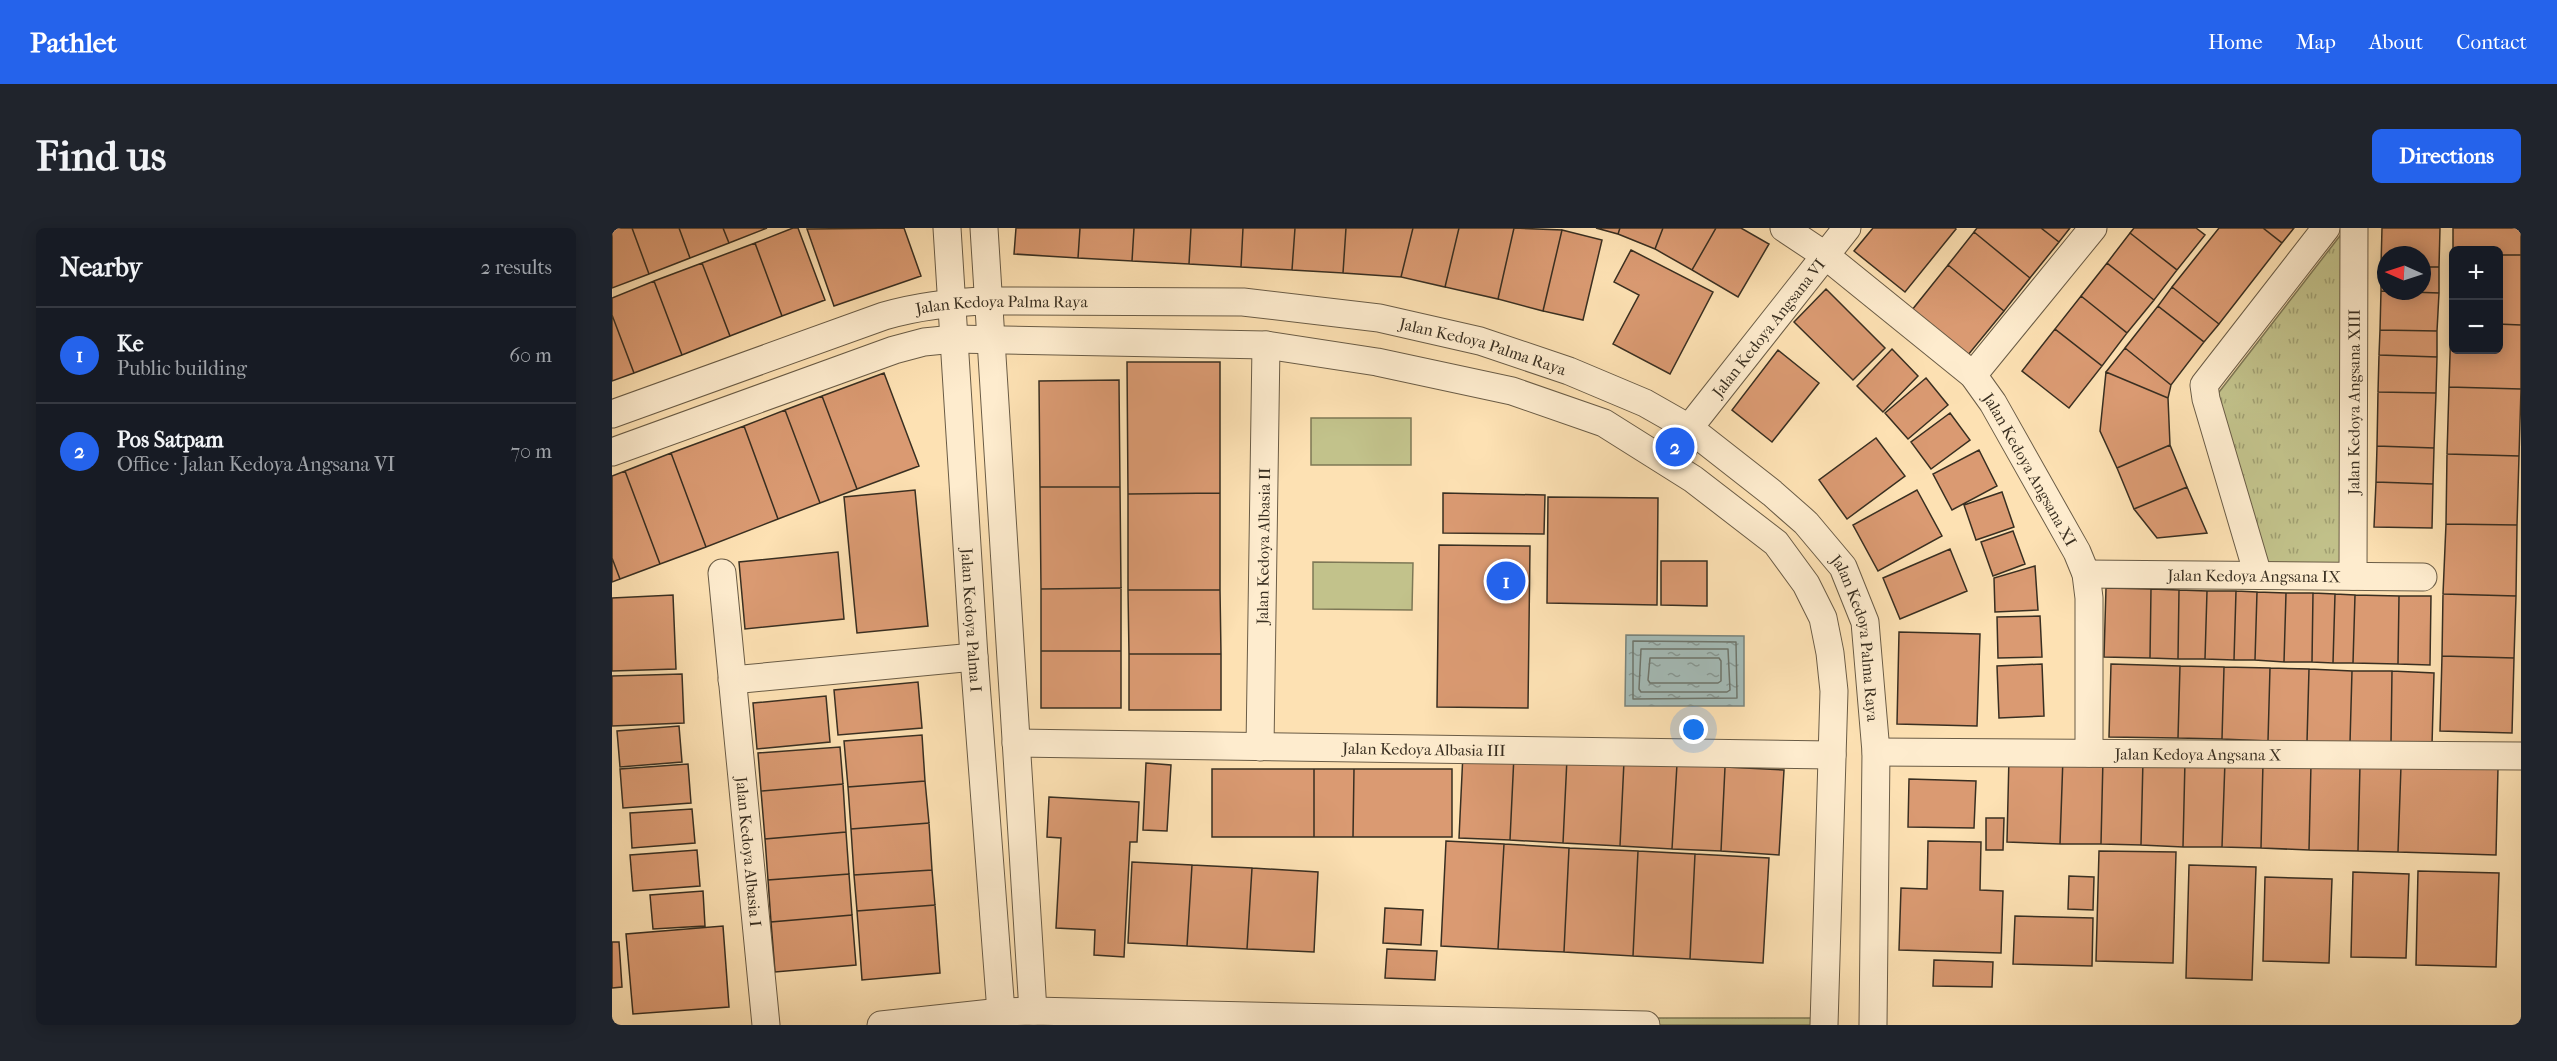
<!DOCTYPE html>
<meta charset="utf-8">
<style>
:root{--surface:#171b24;--page:#20242c;--text:#f1f3f6;--muted:#9ea1a6;--line:#363941;--accent:#2563eb}
body{margin:0;font-family:"IM FELL French Canon",serif;background:var(--page);color:var(--text)}
.controls{position:absolute;right:18px;top:18px;display:grid;overflow:hidden;border-radius:9px;box-shadow:0 3px 15px #0003}
.controls button{width:54px;height:54px;display:grid;place-items:center;padding:0;border:0;border-bottom:2px solid var(--line);background:var(--surface);color:var(--text);font:30px sans-serif}
.compass{position:absolute;left:1765px;top:18px;width:54px;height:54px;border-radius:50%;background:var(--surface);box-shadow:0 3px 15px #0003;rotate:273deg}
.you{position:absolute;left:1082px;top:502px;width:21px;height:21px;margin:-15px;border:4px solid #fff;border-radius:50%;background:#1a73e8;box-shadow:0 0 0 9px #1a73e833}
.badge{display:grid;place-items:center;width:39px;height:39px;border-radius:50%;background:var(--accent);color:#fff;font-size:20px;font-weight:700}
.pin{position:absolute;translate:-50% -50%;border:3px solid #fff;box-shadow:0 2px 6px #0006}
.list{margin:0;padding:0;list-style:none}
h2{display:flex;justify-content:space-between;align-items:center;height:78px;margin:0;padding:0 24px;font-size:26px}
h2 small{font-size:20px;font-weight:400;color:var(--muted)}
.list li{display:grid;grid-template-columns:39px 1fr auto;gap:18px;align-items:center;box-sizing:border-box;height:96px;padding:0 24px;border-top:2px solid var(--line)}
.list b{display:block;font-size:22px;white-space:nowrap}
.list p{margin:0;font-size:20px;white-space:nowrap;color:var(--muted)}
.list em{font-size:20px;font-style:normal;color:var(--muted)}
.map{position:relative;flex:none;width:1909px;height:797px;overflow:hidden;border-radius:9px}
header{display:flex;align-items:center;gap:36px;box-sizing:border-box;height:84px;padding:0 30px;background:var(--accent);color:#fff}
header strong{font-size:28px}
nav{display:flex;gap:33px;margin-inline-start:auto;font-size:21px}
.intro{display:flex;align-items:center;justify-content:space-between;box-sizing:border-box;height:144px;padding:0 36px}
h1{margin:0;font-size:42px}
.button{padding:15px 27px;border-radius:9px;background:var(--accent);color:#fff;font-size:21px;font-weight:700}
main{display:flex;gap:36px;padding:0 36px}
aside{flex:1;background:var(--surface);border-radius:9px;box-shadow:0 3px 15px #0003}
.map>svg:first-child{display:block}
.park{fill:url(#park-tufts);stroke:#7e7856;stroke-width:1.5}
.pitch{fill:#c2c28b;stroke:#7e7856;stroke-width:1.5}
.water{fill:url(#water-ripples);stroke:#79837b;stroke-width:1.5}
.lines{fill:none;stroke-linecap:round;stroke-linejoin:round}
.shore{stroke:#6e756c;stroke-width:1.5}
.building{fill:#da9a72;stroke:#392f21;stroke-width:1.5}
.street-casing{stroke:#6a5c46;stroke-width:29}
.street{stroke:#feecce;stroke-width:27}
.labels{text-anchor:middle;dominant-baseline:central;stroke-width:4.5;stroke-linejoin:round;paint-order:stroke}
.street-label{font-size:16px;fill:#392f21;stroke:#feecce}
</style>
<header>
<strong>Pathlet</strong>
<nav><a>Home</a><a>Map</a><a>About</a><a>Contact</a></nav>
</header>
<div class="intro"><h1>Find us</h1><a class="button">Directions</a></div>
<main>
<aside>
<h2>Nearby<small>2 results</small></h2>
<ul class="list">
<li><span class="badge">1</span><div><b>Ke</b><p>Public building</p></div><em>60 m</em></li>
<li><span class="badge">2</span><div><b>Pos Satpam</b><p>Office · Jalan Kedoya Angsana VI</p></div><em>70 m</em></li>
</ul>
</aside>
<div class="map">
<svg width="1909" height="797" viewBox="0 0 1909 797">
<defs>
<pattern id="park-tufts" width="24" height="20" patternUnits="userSpaceOnUse" patternTransform="scale(1.5)"><rect width="24" height="20" fill="#c2c28b"/><path d="M3 7l-1-3M5 7V3M7 7l1-3M15 17l-1-3M17 17v-4M19 17l1-3" fill="none" stroke="#9f9e71"/></pattern>
<pattern id="water-ripples" width="26" height="14" patternUnits="userSpaceOnUse" patternTransform="scale(1.5)"><rect width="26" height="14" fill="#a4bbb7"/><path d="M2 4q2-2 4 0t4 0M15 11q2-2 4 0t4 0" fill="none" stroke="#879894"/></pattern>
</defs>
<rect width="100%" height="100%" fill="#fde1b3"/>
<filter id="stains"><feTurbulence type="fractalNoise" baseFrequency=".00333" numOctaves="4"/><feColorMatrix values="0 0 0 0 .2 0 0 0 0 .09 0 0 0 0 .02 0 0 0 .5 -.17"/></filter>
<radialGradient id="worn" r=".72"><stop offset=".6" stop-color="#630" stop-opacity="0"/><stop offset="1" stop-color="#630" stop-opacity=".3"/></radialGradient>
<path class="park" d="M1734,0L1732,341L1652,337L1594,181Z
M418,790H1208V797H367Z"/>
<path class="pitch" d="M699,190H799V237H699Z
M701,334L801,335L800,382L701,381Z"/>
<path class="water" d="M1014,407L1132,408V478H1013Z"/>
<g class="lines">
<path class="shore" d="M1021,413L1124,414L1125,470L1021,471Z
M1029,421H1116L1118,462L1115,464H1029L1027,461Z
M1038,430H1107L1109,433V453L1106,455H1038L1036,452Z"/>
</g>
<path class="building" d="M0,0H20L37,46L0,60Z
M20,0H67L78,30L37,46Z
M67,0H111L117,15L78,30Z
M111,0H155L117,15Z
M181,0H186L213,72L170,88L143,15Z
M292,0L309,48L222,78L195,1Z
M404,0H468L466,30L402,26Z
M468,0H522L520,33L466,30Z
M522,0H579L577,36L520,33Z
M579,0H631L629,39L577,36Z
M631,0H683L680,42L629,39Z
M683,0H734L731,45L680,42Z
M734,0H801L789,49L731,45Z
M801,0H847L833,59L789,49Z
M847,0H902L886,71L833,59Z
M902,0L950,2L931,83L886,71Z
M984,0H1008L1006,6Z
M1008,0H1051L1043,21L1006,6Z
M1051,0H1104L1080,42L1043,21Z
M1104,0H1129L1157,16L1126,69L1080,42Z
M1261,0H1343L1344,1L1293,64L1242,23Z
M1365,0H1429L1447,14L1418,50L1362,4Z
M1429,0H1458L1447,14Z
M1522,0H1584L1593,7L1565,42L1518,5Z
M1607,0H1651L1670,15L1607,96L1560,59Z
M1651,0H1682L1670,15Z
M1770,0H1828L1827,39H1810V27H1774V38H1769Z
M1841,0H1909V27H1886V22H1842L1841,25Z
M950,2L990,12L971,92L931,83Z
M1362,4L1418,50L1392,83L1336,37Z
M1518,5L1565,42L1542,72L1495,35Z
M143,15L170,88L118,108L90,35Z
M1019,22L1101,64L1058,146L1001,116L1027,67L1002,54Z
M1841,25L1842,26V95H1839Z
M1886,27H1909V97L1886,96Z
M90,35L118,108L70,127L42,53Z
M1495,35L1542,72L1515,105L1469,68Z
M1336,37L1392,83L1356,127L1300,82Z
M1769,38H1774V63H1810V39H1827V65L1769,63Z
M42,53L70,127L22,145L0,87V70Z
M1560,59L1607,96L1592,114L1546,78Z
M1214,61L1273,120L1241,152L1182,94Z
M1769,63L1827,65L1825,103L1768,102Z
M1469,68L1515,105L1490,138L1443,101Z
M1546,78L1592,114L1559,157L1513,120Z
M0,87L22,145L0,153Z
M1839,95H1842V122H1886V96L1909,97V161L1837,159Z
M1443,101L1490,138L1457,180L1410,143Z
M1768,102L1825,103V129L1767,127Z
M1513,120L1559,157L1556,170L1494,144Z
M1280,121L1306,148L1271,184L1245,158Z
M1166,122L1207,155L1160,214L1120,182Z
M1767,127L1825,129L1824,165L1766,164Z
M515,134H608V265L516,266Z
M1494,144L1556,170L1558,217L1505,240L1488,203Z
M272,145L307,238L245,261L210,168Z
M1314,150L1336,177L1296,211L1273,185Z
M507,152L508,259H428L427,153Z
M1837,159L1909,161L1907,228L1835,226Z
M1766,164L1824,165L1822,220L1765,218Z
M210,168L245,261L208,275L173,182Z
M173,182L208,275L166,291L132,198Z
M1338,185L1358,212L1319,241L1299,214Z
M132,198L166,291L94,319L59,225Z
M1264,210L1293,248L1235,291L1207,252Z
M1558,217L1575,259L1522,281L1505,240Z
M1765,218L1822,220L1821,256L1764,254Z
M1367,222L1385,258L1340,282L1321,246Z
M59,225L94,319L48,336L13,243Z
M1835,226L1907,228L1905,297L1834,296Z
M13,243L48,336L8,351L0,330V248Z
M1764,254L1821,256L1820,300L1762,299Z
M428,259H508L509,360L429,361Z
M1575,259L1595,305L1545,310L1522,281Z
M303,262L316,398L245,405L232,269Z
M1305,262L1330,308L1266,343L1241,297Z
M1390,264L1402,299L1364,312L1352,277Z
M608,265V362H516V266Z
M831,265L933,267L932,306L831,305Z
M936,269L1046,270L1045,377L935,375Z
M1834,296L1905,297L1904,368L1831,366Z
M1401,303L1413,336L1381,348L1369,314Z
M827,317L918,318L916,480L825,479Z
M1338,321L1355,363L1288,391L1271,350Z
M226,324L232,391L133,401L127,334Z
M0,330L8,351L0,354Z
M1049,333H1095V378L1049,377Z
M1423,338L1426,382L1383,384L1382,350Z
M509,360V423H429V361Z
M1494,360L1539,361L1538,430L1492,429Z
M1539,361L1567,362L1566,431L1538,430Z
M516,362H608L609,426H517Z
M1567,362L1595,363L1593,431H1566Z
M1595,363H1624L1622,432L1593,431Z
M1624,363L1645,364L1643,432H1622Z
M1645,364L1674,365L1672,434L1643,432Z
M1674,365H1701L1700,434H1672Z
M1701,365L1723,366L1721,435L1700,434Z
M1723,366L1743,367L1741,435H1721Z
M1831,366L1904,368L1902,430L1830,428Z
M61,367L64,441L0,443V370Z
M1743,367L1787,368L1786,436L1741,435Z
M1787,368H1819L1818,437L1786,436Z
M1428,388L1430,429L1386,430L1385,389Z
M1287,404L1368,406L1365,498L1285,496Z
M429,423H509V480H429Z
M517,426H609V482H517Z
M1830,428L1902,430L1900,505L1828,503Z
M1430,436L1432,488L1387,490L1385,438Z
M1499,436L1568,438L1566,510L1497,509Z
M1568,438L1612,439L1610,511L1566,510Z
M1612,439L1658,440L1656,513L1610,511Z
M1658,440L1697,441L1695,514L1656,513Z
M1697,441L1740,443L1738,515L1695,514Z
M1740,443H1780L1779,516L1738,515Z
M1780,443L1822,445L1820,517L1779,516Z
M70,446L72,495L0,498V448Z
M306,454L310,500L226,507L222,462Z
M214,468L218,514L145,521L141,475Z
M67,498L70,534L8,539L5,503Z
M310,507L313,553L236,559L232,513Z
M228,519L231,556L149,563L146,525Z
M851,525L902,527L898,612L847,610Z
M902,527L955,530L951,615L898,612Z
M1397,528L1451,529L1448,616L1395,614Z
M1451,529L1491,530L1489,616H1448Z
M955,530L1012,533L1008,618L951,615Z
M1491,530L1531,531L1529,617L1489,616Z
M1531,531L1573,532L1571,619L1529,617Z
M1573,532L1613,533L1610,619H1571Z
M1012,533L1065,536L1060,621L1008,618Z
M1613,533L1651,534L1649,620L1610,619Z
M1651,534L1699,536L1697,622L1649,620Z
M534,535L559,537L555,603L531,602Z
M76,536L79,575L11,580L8,541Z
M1065,536L1113,539L1109,623L1060,621Z
M1699,536L1748,537L1746,623L1697,622Z
M1748,537L1789,538L1786,624L1746,623Z
M1789,538L1886,540L1884,627L1786,624Z
M1113,539L1172,542L1167,627L1109,623Z
M600,541H702V609H600Z
M702,541H742L741,609H702Z
M742,541H840V609H741Z
M1297,551L1364,553L1362,600L1296,599Z
M313,553L317,595L239,601L236,559Z
M231,556L234,604L153,611L149,563Z
M437,569L527,574L525,614H518L512,729L482,727L483,702L444,700L449,610L435,609Z
M80,581L83,615L20,620L18,585Z
M1374,590H1392L1391,622H1374Z
M317,595L320,642L242,647L239,601Z
M234,604L237,646L156,652L153,611Z
M834,613L892,616L886,721L829,718Z
M1316,613L1369,614L1368,662L1391,663L1389,725L1287,722L1289,660L1315,661Z
M892,616L957,620L952,724L886,721Z
M957,620L1026,623L1021,728L952,724Z
M85,622L88,658L21,663L18,627Z
M1026,623L1083,626L1078,731L1021,728Z
M1487,623L1564,624L1561,735L1484,733Z
M1083,626L1157,630L1151,735L1078,731Z
M520,634L580,637L575,718L516,715Z
M580,637L640,640L635,721L575,718Z
M1577,637L1644,639L1640,752L1574,750Z
M640,640L706,644L702,724L635,721Z
M320,642L323,677L245,683L242,647Z
M1806,643L1887,645L1884,739L1804,737Z
M1741,644L1797,646L1794,730L1739,729Z
M237,646L240,687L159,694L156,652Z
M1457,648L1482,649L1481,682L1456,681Z
M1653,649L1720,651L1717,735L1651,733Z
M91,663L93,698L41,701L38,667Z
M323,677L328,745L250,752L245,683Z
M773,680L811,682L809,717L771,715Z
M240,687L244,737L163,744L159,694Z
M1403,688L1481,690L1480,738L1401,736Z
M111,698L117,779L21,786L14,706Z
M0,714H7L10,759L0,760Z
M775,721L825,723L823,752L773,750Z
M1322,732L1381,734L1380,759L1321,758Z"/>
<g class="lines">
<defs>
<g id="street">
<path id="s1" d="M335,0L362,429L389,784"/>
<path d="M372,0L421,783"/>
<path id="s2" d="M1172,0L1214,28L1361,147L1381,175L1465,324L1474,346L1477,370V525"/>
<path d="M1361,147L1481,0"/>
<path id="s3" d="M0,186L272,88C307,78 340,74 376,73L631,74L767,90L868,113L957,143L1033,175L1077,200L1160,265L1194,295L1231,339L1253,394L1264,524L1261,797"/>
<path d="M0,224L282,122L312,114L342,111L654,117L765,134L900,163L992,195L1081,251L1164,315L1194,356L1211,390L1218,425L1222,463L1212,797"/>
<path id="s4" d="M1053,232C1069,227 1077,217 1077,200L1235,0"/>
<path id="s5" d="M110,345L154,797"/>
<path id="s6" d="M1474,346L1811,349"/>
<path d="M1646,347L1594,171L1592,157L1714,0"/>
<path id="s7" d="M1741,348L1742,0"/>
<path d="M120,452L362,429"/>
<path id="s8" d="M404,515L1220,527"/>
<path id="s9" d="M648,519L654,117"/>
<path id="s10" d="M1264,524L1909,528"/>
<path d="M269,797L389,784L421,783L1034,797"/>
</g>
</defs>
<use href="#street" class="street-casing"/>
<use href="#street" class="street"/>
</g>
<g class="labels">
<g class="street-label">
<text stroke="none"><textPath href="#s3" startOffset="408">Jalan Kedoya Palma Raya</textPath></text>
<text stroke="none"><textPath href="#s4" startOffset="171">Jalan Kedoya Angsana VI</textPath></text>
<text stroke="none"><textPath href="#s3" startOffset="894">Jalan Kedoya Palma Raya</textPath></text>
<text stroke="none"><textPath href="#s7" startOffset="174">Jalan Kedoya Angsana XIII</textPath></text>
<text stroke="none"><textPath href="#s2" startOffset="350">Jalan Kedoya Angsana XI</textPath></text>
<text stroke="none"><textPath href="#s9" startOffset="201">Jalan Kedoya Albasia II</textPath></text>
<text stroke="none"><textPath href="#s6" startOffset="168">Jalan Kedoya Angsana IX</textPath></text>
<text stroke="none"><textPath href="#s1" startOffset="393">Jalan Kedoya Palma I</textPath></text>
<text stroke="none"><textPath href="#s3" startOffset="1398">Jalan Kedoya Palma Raya</textPath></text>
<text stroke="none"><textPath href="#s8" startOffset="408">Jalan Kedoya Albasia III</textPath></text>
<text stroke="none"><textPath href="#s10" startOffset="322">Jalan Kedoya Angsana X</textPath></text>
<text stroke="none"><textPath href="#s5" startOffset="280">Jalan Kedoya Albasia I</textPath></text>
</g>
</g>
<rect width="100%" height="100%" filter="url(#stains)"/>
<rect width="100%" height="100%" fill="url(#worn)"/>
</svg>
<div class="controls">
<button>+</button>
<button>−</button>
</div>
<svg class="compass" viewBox="-18 -18 36 36"><path d="M0-13l5 13h-10z" fill="#e53935"/><path d="M0 13l5-13h-10z" fill="#9ea1a6"/></svg>
<div class="you"></div>
<div class="pin badge" style="left:894px;top:353px">1</div>
<div class="pin badge" style="left:1063px;top:219px">2</div>
</div>
</main>
